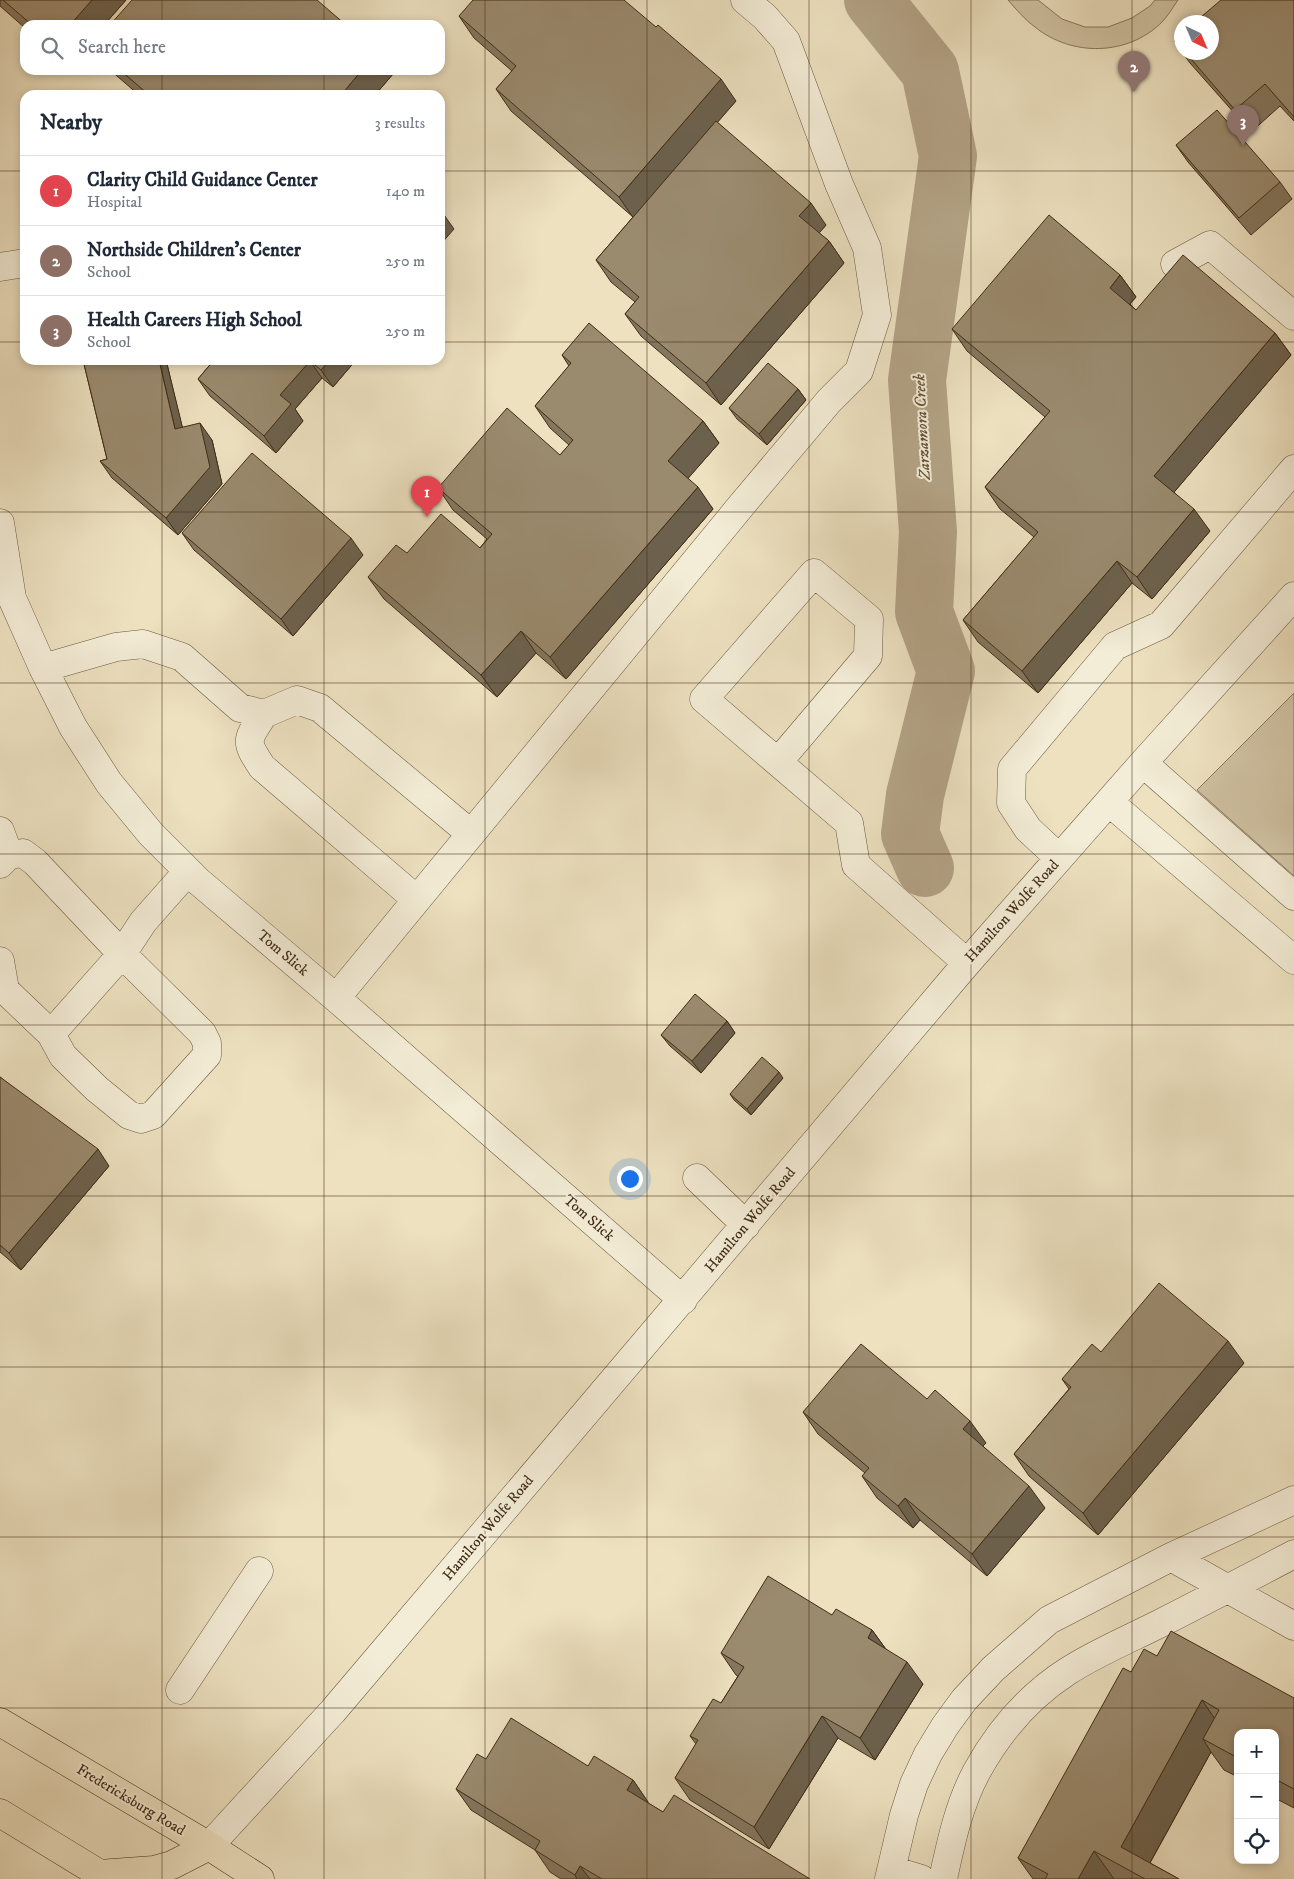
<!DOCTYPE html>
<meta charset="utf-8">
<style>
:root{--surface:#fff;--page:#f2f2f3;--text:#1f2937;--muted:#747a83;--line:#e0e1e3;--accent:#8f2418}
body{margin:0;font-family:"IM FELL DW Pica",serif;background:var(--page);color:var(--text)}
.controls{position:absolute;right:15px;bottom:15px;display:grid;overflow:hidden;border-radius:10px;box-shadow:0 2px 8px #0003}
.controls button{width:45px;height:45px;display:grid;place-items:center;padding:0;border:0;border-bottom:1px solid var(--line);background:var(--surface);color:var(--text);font:25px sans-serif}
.compass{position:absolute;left:1174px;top:15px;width:45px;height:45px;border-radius:50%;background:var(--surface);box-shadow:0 2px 8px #0003;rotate:136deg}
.you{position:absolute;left:629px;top:1178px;width:18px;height:18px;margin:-12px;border:4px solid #fff;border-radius:50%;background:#1a73e8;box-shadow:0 0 0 8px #1a73e833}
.badge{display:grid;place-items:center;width:32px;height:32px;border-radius:50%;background:var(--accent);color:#fff;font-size:16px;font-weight:700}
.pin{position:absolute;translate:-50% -41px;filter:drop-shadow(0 1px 2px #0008)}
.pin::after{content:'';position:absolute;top:26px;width:18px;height:15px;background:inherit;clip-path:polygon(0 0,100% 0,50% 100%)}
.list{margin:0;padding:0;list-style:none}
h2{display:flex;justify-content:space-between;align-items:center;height:65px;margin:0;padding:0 20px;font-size:21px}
h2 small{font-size:16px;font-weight:400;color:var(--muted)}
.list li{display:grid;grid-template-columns:32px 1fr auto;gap:15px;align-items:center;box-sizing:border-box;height:70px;padding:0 20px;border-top:1px solid var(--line)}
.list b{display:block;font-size:19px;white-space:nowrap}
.list p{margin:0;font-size:16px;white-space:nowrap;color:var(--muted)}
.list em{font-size:16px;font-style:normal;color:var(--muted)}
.icon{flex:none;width:28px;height:28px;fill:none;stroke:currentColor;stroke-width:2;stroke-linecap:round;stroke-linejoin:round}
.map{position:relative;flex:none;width:1294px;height:1879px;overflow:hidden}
.search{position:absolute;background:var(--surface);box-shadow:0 2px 8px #0003;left:20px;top:20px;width:425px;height:55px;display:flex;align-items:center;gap:12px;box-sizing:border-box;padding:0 18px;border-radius:15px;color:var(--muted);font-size:19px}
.panel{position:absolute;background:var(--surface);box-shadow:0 2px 8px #0003;left:20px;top:90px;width:425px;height:275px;border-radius:15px}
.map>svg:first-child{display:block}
.green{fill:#d0c2a3;stroke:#88775c}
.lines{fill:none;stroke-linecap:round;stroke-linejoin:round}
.river{stroke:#b3a386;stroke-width:58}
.minor-casing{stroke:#6c5940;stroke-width:29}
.major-casing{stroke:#412c16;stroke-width:29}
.minor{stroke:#f3ecd6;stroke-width:28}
.major{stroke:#ede1c0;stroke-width:28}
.wall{fill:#84775f;stroke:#412c16}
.shaded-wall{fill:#6c614d;stroke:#412c16}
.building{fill:#9a8a6e;stroke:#412c16}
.grid{fill:none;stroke:#412c16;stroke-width:1;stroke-opacity:0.55}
.labels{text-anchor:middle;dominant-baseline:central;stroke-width:4;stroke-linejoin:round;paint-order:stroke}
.street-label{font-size:15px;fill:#412c16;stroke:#f3ecd6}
.water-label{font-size:16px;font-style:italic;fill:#635038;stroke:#f3ecd6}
</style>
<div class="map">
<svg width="1294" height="1879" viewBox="0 0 1294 1879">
<rect width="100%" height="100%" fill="#ede1c0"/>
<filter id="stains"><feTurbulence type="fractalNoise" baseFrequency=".004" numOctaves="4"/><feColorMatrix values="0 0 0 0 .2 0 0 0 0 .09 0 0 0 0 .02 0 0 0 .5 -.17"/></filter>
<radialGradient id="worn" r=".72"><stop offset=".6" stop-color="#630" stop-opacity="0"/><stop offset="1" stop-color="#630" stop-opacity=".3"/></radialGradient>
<path class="green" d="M1008,0H1038L1062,19L1085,27H1108L1132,18L1150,6L1155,0H1178C1173,7 1168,16 1162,22C1128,56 1072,57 1035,27C1025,20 1016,9 1008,0Z
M1294,693V876L1197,790Z"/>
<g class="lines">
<path class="river" d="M873,0L930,71L948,156L917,380L928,532L924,612L946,671L915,795L910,834L925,868"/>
<defs>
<path id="minor" d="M1175,264L1210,245L1294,316
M0,267L25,263
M0,523L12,598L43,668L73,727L109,783L151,834L198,881L336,998L683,1300
M43,668L116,647L143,644L182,657L240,708L264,714L297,700L320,708L470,833
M264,714C247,740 244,740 262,767L416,899
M778,762L868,656L869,619L814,573L704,699L849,823L856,865L967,963
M1143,763L1294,896
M1109,802L1294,960
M0,831L9,855
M1059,858L1028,829L1011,803L1012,769L1115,646L1161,625L1294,469
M0,864L9,855L23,853L35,862L122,954L202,1033L207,1043V1055L153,1115L141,1119L129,1115L97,1089L63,1056L51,1034L5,990L0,961
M336,998L740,507L829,401L859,371L877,315L867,248L839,184L786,41L765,17L745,0
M51,1034L122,954L143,922L188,871
M697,1178L746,1225
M1171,1557L1294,1626
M180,1690L259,1571
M209,1846L333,1711L967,963L1143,763L1294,596
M891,1870L921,1879
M889,1879L904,1815L914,1784L928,1754L945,1726L964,1700L993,1669L1049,1620L1171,1557L1294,1500
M943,1879C951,1842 959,1804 977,1771C999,1731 1029,1696 1068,1671C1096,1653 1129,1639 1159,1624C1204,1601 1249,1578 1294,1554"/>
<path id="major" d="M0,1722L209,1846L260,1879
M0,1813L108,1879
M99,1874L154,1870L172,1865L209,1846"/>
</defs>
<use href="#minor" class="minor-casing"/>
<use href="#major" class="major-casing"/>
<use href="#minor" class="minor"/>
<use href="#major" class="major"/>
</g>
<path class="wall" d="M0,0H126L104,25H25V28L0,6Z
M1294,0V121L1280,106L1251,132L1190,63L1182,52H1212Z
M459,16L736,101L717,122L826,225L819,233L829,241L844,263L721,405L641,336L625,314L635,302L611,282L596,260L633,217L511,111L496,89L512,71L474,38Z
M110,70H390L393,74L375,95H139Z
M1176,145L1280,182L1292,199L1251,235L1188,162Z
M1120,275L1136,297L1130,304L1136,310L1275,333L1291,355L1174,492L1210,531L1152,599L1132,583L1038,693L978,642L963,620L1034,537L1000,509L985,487L1045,417L967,351L952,329Z
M562,355L703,421L719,443L688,478L713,509L566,679L536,653L497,697L384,599L368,577L407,553L480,548L487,539L453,510L438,488L560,455L569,445L550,428L535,406L569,366Z
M83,360H166L182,427L212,440L222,484L178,535L112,478L100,461L107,459Z
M214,360H356L333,387L322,378L295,409L303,421L276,453L210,396L198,379Z
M798,389L806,400L767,445L737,419L729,408Z
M182,533L363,555L293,636L194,550Z
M727,1021L735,1033L701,1073L670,1046L661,1035Z
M0,1077L109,1166L21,1270L0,1252Z
M783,1078L751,1115L734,1100L730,1094Z
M1101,1352L1244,1363L1098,1535L1029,1476L1014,1454L1069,1389L1062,1379Z
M927,1399L986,1443L983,1446L1045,1508L987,1576L920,1520L913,1528L877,1498L862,1476L865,1473L818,1434L803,1412Z
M832,1615L872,1630L885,1648L923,1684L875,1760L838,1738L769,1849L690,1800L675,1778L696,1744L690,1736L721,1703L738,1676L736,1675L721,1653Z
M1157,1656L1294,1698V1808L1275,1798V1733H1238V1777L1224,1770L1211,1752L1150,1863L1179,1879H1033L1018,1858L1131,1672Z
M486,1759L588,1766L633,1780L648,1802V1803L663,1812L810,1879H561L550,1872L535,1850L471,1810L456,1789Z"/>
<path class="shaded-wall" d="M92,0H126L104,25H70Z
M362,70H390L393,74L375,95H341Z
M721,79L736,101L634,219L619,197Z
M811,203L826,225L815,238L799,216Z
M442,212L454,229L440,245V215Z
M829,241L844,263L721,405L706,383Z
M1120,275L1136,297L1125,309L1110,288Z
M1275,333L1291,355L1170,497L1154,476Z
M159,360H166L187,446L175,429Z
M330,360H356L333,387L321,370Z
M310,361L322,378L295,409L303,421L276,453L264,436L280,395Z
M798,389L806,400L767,445L759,434Z
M703,421L719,443L684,483L668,461Z
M200,423L212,440L222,484L178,535L166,518Z
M698,487L713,509L566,679L550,657Z
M1194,509L1210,531L1152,599L1137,577Z
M351,538L363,555L293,636L281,619Z
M1117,561L1132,583L1038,693L1022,671Z
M521,631L536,653L497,697L481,675Z
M727,1021L735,1033L701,1073L692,1061Z
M779,1072L783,1078L751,1115L747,1109Z
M98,1149L109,1166L21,1270L9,1253Z
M1228,1341L1244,1363L1098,1535L1083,1513Z
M970,1421L986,1443L978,1451L963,1429Z
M1029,1486L1045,1508L987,1576L972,1554Z
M905,1498L920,1520L913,1528L898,1506Z
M872,1630L888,1652L868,1638Z
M907,1662L923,1684L875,1760L860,1738Z
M1202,1700L1223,1731L1203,1739L1211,1752L1142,1877L1121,1847Z
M822,1716L838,1738L769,1849L754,1827Z
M633,1780L648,1802L642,1811L627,1790Z
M1094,1851L1114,1879H1078Z
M580,1866L590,1879H577L575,1875Z"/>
<path class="building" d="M3,0H92L70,25H32Z
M132,0H317L346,25H110Z
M473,0H624L656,27L658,25L721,79L619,197L496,89L516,66L459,16Z
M1221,0H1294V117L1265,84L1235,110L1185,52H1212V22H1195Z
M1182,35V49L1174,41Z
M120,70H362L341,95H149Z
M1217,110L1280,182L1239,218L1176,145Z
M716,121L811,203L799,216L829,241L706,383L625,314L639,297L596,260Z
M1049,215L1120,275L1110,288L1136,310L1183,255L1275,333L1154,476L1194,509L1137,577L1117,561L1022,671L963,620L1038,532L985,487L1050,411L952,329Z
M589,323L703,421L668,461L698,487L550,657L521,631L481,675L368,577L396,545L407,553L441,514L480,548L492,534L438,488L507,408L560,455L573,440L535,406L571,363L562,355Z
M83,360H159L175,429L200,423L210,467L166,518L100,461L107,459Z
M214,360H330L321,370L310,361L280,395L291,404L264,436L198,379Z
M768,363L798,389L759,434L729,408Z
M252,453L351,538L281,619L182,533Z
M695,994L727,1021L692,1061L661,1035Z
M762,1057L779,1072L747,1109L730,1094Z
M0,1077L98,1149L9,1253L0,1245Z
M1159,1283L1228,1341L1083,1513L1014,1454L1071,1387L1062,1379L1092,1344L1101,1352Z
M861,1344L927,1399L935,1390L970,1421L963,1429L1029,1486L972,1554L905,1498L898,1506L862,1476L869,1468L803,1412Z
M768,1576L832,1615L836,1609L872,1630L868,1638L907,1662L860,1738L822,1716L754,1827L675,1778L698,1740L690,1736L713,1699L721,1703L744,1667L721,1653Z
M1171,1631L1294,1698V1789L1275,1779V1733H1238V1758L1203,1739L1219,1710L1202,1700L1121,1847L1179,1879H1145L1094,1851L1078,1879H1045L1048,1874L1018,1858L1123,1668L1131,1672L1144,1649L1157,1656Z
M511,1718L588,1766L594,1756L633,1780L627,1790L663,1812L674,1795L810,1879H602L580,1866L575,1875L535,1850L540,1841L456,1789L477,1754L486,1759Z"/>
<path class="grid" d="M162,0V25M324,0V25M485,0V1879M647,0V1879M809,0V1879M971,0V1879M1132,0V1879M162,70V95M324,70V95M0,171H25M440,171H1294M0,342H25M440,342H1294M162,360V1879M324,360V1879M0,512H1294M0,683H1294M0,854H1294M0,1025H1294M0,1196H1294M0,1367H1294M0,1537H1294M0,1708H1294"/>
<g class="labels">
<g class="street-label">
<text transform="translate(1012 911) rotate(-48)">Hamilton Wolfe Road</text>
<text transform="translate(283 953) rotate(40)">Tom Slick</text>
<text transform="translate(589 1218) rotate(41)">Tom Slick</text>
<text transform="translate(750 1220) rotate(-50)">Hamilton Wolfe Road</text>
<text transform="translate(488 1528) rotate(-50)">Hamilton Wolfe Road</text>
<text transform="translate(131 1800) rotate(31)">Fredericksburg Road</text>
</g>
<g class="water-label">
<text transform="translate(922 427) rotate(-93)">Zarzamora Creek</text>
</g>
</g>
<rect width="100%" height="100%" filter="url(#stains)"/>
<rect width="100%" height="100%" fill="url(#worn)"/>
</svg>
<div class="controls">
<button>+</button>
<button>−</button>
<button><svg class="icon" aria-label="locate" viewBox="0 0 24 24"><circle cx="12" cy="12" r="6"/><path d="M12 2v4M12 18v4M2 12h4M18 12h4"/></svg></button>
</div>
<svg class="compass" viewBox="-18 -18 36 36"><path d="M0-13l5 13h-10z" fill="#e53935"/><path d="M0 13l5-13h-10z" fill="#747a83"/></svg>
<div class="you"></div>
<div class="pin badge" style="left:427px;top:517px;background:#e0444e">1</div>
<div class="pin badge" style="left:1134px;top:92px;background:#8d6e63">2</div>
<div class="pin badge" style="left:1243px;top:146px;background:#8d6e63">3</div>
<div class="search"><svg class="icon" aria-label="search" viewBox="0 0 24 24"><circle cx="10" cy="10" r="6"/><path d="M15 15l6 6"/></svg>Search here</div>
<section class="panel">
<h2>Nearby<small>3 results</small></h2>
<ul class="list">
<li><span class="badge" style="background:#e0444e">1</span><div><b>Clarity Child Guidance Center</b><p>Hospital</p></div><em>140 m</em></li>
<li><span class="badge" style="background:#8d6e63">2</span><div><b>Northside Children's Center</b><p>School</p></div><em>250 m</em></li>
<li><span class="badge" style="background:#8d6e63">3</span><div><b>Health Careers High School</b><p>School</p></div><em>250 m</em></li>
</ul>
</section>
</div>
